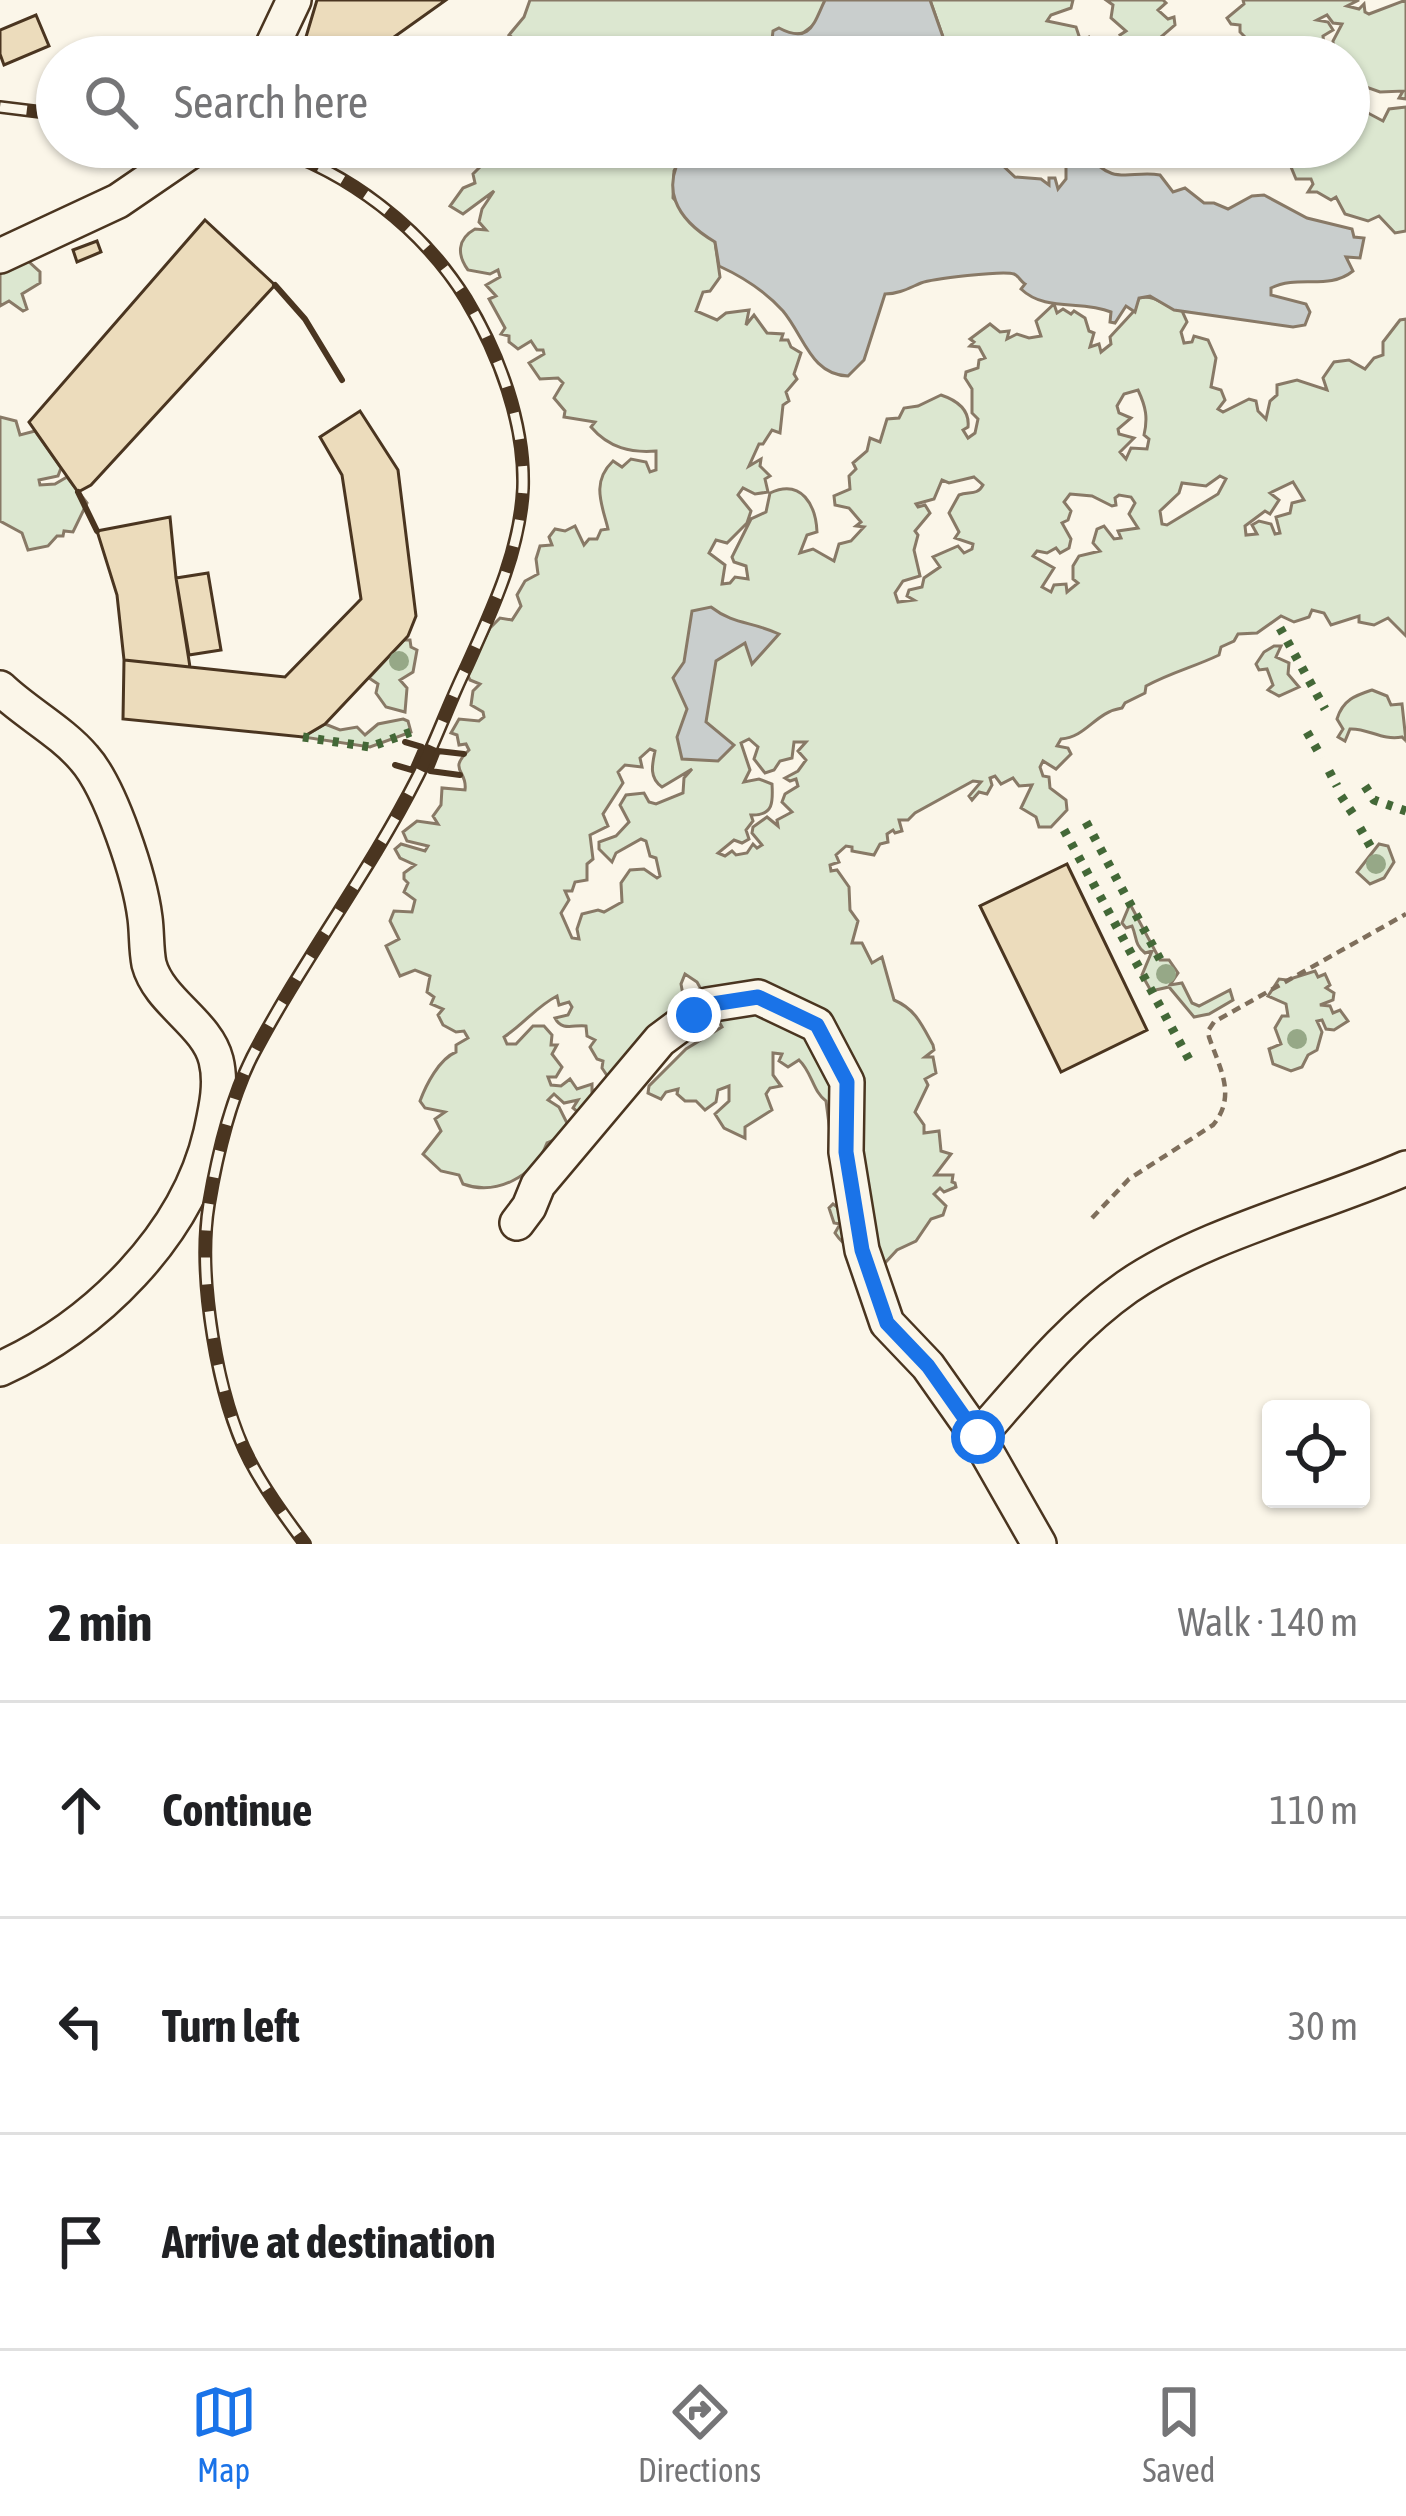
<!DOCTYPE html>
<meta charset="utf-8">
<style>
:root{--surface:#fff;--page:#f6f6f6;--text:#202124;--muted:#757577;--line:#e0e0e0;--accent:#1a73e8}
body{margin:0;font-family:"Asap Condensed",sans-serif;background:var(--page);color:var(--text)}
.controls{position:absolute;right:36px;bottom:36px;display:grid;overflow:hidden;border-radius:12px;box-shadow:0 3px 9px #0004}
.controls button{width:108px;height:108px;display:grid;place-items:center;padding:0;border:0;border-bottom:3px solid var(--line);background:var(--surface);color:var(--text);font:60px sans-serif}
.stop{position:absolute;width:36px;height:36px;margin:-27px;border:9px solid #1a73e8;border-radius:50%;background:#fff}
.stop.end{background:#1a73e8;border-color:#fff;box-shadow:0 3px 12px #0008}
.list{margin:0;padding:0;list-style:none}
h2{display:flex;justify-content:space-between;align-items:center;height:156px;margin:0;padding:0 48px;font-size:51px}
h2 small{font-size:39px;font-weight:400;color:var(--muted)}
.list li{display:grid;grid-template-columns:78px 1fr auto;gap:36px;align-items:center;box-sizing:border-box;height:216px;padding:0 48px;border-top:3px solid var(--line)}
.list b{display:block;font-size:45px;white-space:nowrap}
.list em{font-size:39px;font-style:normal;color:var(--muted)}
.icon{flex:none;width:66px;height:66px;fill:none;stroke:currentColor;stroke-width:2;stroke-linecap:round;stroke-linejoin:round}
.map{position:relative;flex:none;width:1406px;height:1544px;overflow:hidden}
.search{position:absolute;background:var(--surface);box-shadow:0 3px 9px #0004;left:36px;right:36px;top:36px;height:132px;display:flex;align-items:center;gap:30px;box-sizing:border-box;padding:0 42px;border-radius:66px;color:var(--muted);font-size:45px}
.sheet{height:804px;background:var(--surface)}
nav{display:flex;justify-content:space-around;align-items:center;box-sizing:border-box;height:168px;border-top:3px solid var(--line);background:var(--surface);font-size:33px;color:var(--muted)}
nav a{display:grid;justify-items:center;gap:6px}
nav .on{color:var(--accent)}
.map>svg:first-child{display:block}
.green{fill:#dce7d0;stroke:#887966;stroke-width:3;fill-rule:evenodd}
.water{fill:#c9cecd;stroke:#887966;stroke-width:3}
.building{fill:#ecdcbc;stroke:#4a3520;stroke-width:3}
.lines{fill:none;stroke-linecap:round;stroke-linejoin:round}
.minor-casing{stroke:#4a3520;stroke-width:38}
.path{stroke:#7f6f5c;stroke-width:4.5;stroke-dasharray:9 6;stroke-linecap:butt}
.minor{stroke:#fbf6e9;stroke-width:33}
.rail-casing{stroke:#4a3520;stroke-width:14}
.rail{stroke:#fbf6e9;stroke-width:9;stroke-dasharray:27;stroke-linecap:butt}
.hedge{stroke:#436837;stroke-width:9;stroke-dasharray:6 9;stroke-linecap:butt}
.wall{stroke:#4a3520;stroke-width:6}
.tree{fill:#96a887}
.route{stroke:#1a73e8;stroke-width:15}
</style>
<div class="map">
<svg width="1406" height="1544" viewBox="0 0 1406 1544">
<rect width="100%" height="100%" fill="#fbf6e9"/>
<path class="green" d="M530,0H825L819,21L803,33L771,39L770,57H523L517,50L519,43L509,35L524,17Z
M930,0H1073L1071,8L1051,15L1047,21L1076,27L1081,42L1089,37L1092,41L1088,49L1097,57H950Z
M1106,0H1163L1166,3L1158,10L1168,19L1174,17L1175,25L1162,36L1168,40L1160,57H1116L1124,41L1120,35L1126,31L1111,18L1113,5Z
M1243,0H1359L1347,6L1359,9L1364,4L1365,12L1369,14L1406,0V99L1399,98L1403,91L1380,92L1349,81V57L1334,53L1333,41L1342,24L1333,23L1327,15L1317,20L1328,22L1333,30L1323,36L1325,57H1252L1259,42L1251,43L1240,32V25L1231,24L1227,18L1244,4Z
M1406,107V231L1395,233L1379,216L1368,221L1345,214L1336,197L1331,200L1317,192H1308L1313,184L1311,179H1296L1291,167L1308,147H1349V110L1354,117L1351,125L1354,128L1368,113L1383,121L1389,109Z
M501,147H603L604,154L610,147H687L674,171L673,198L715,242L720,277L710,291L703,292L696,311L717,320L726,313L749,310L746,325L754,315L767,333L783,334L781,340H788L791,347L801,353L794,374L797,379L786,392L789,401L783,405L780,433L772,430L763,444H759L749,466L761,459L760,466L770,476L765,479L768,492L755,494L743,488L738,495L751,511L747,523L727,543L716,540L709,553L725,565L722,584L730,583L735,577L748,579L746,566L734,562L732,557L751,519L766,512L770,493C802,478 816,506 817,532L807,535L800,553L813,549L834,561L839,544L851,541L864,527L856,526L861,522L849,508L835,505L834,496L850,489L849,476L856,469L853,463L867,451L870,438L880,442L887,419L899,418L904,408L918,406L941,395C956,400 970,409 968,427L963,430L968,438L975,433L978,419L972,413V389L965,378L966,372L978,368L979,360L985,358L979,347L970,346L974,342L970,339L990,324L1000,332L1009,331L1007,339L1017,334L1029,338L1041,336L1036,321L1054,304L1057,313L1063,309L1071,314L1074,311L1085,318L1089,331L1094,333L1090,347L1099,344L1101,352L1111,344L1110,337L1134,311L1139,298C1159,294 1165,309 1182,311L1187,322L1181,332L1184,343L1192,342L1194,336L1208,340L1216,358L1211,387L1221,390L1225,400L1218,409L1223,412L1249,399L1256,401L1258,411L1266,419L1270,401L1277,395V385L1297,380L1327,390L1323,378L1334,362L1349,360L1365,369L1374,358L1383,355V342L1400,320L1406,319V636L1388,618L1374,625L1359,622V616L1331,625L1324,613L1312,610L1309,617L1294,622L1281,616L1257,633L1238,634L1234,641L1221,647L1219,655C1194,667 1172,672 1146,686L1145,693L1125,703L1122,708C1095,712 1087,737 1061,739L1057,746L1068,748L1071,754L1056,769L1043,761L1040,767L1043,776L1049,777L1050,788L1066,800L1067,810L1051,827H1039L1036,817L1021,808L1032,785L1019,786L1013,778L1001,784L995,776L990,778L992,785L987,794L979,792L972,800L969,796L981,782L973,781L915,813L908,820H899L902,831L895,833L893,830L887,834L888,842L880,844L874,855L852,851V847L846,846L836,855L839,862L830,865L831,871L837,870L849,887L850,910L858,921L852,943H862L872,963L882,957L894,1000C915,1009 921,1023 933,1045L934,1050L925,1057H933L936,1073L925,1079L928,1085L915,1112L924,1125V1133L939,1131L941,1151L951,1154L935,1175H953L952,1182L955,1183L956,1187L944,1192L940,1188L934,1194L946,1206L943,1215L931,1219L916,1241L897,1250L885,1263C866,1262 844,1247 835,1233L840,1224L834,1223L829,1208L833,1204L840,1209L826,1101C813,1092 812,1072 799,1060L788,1067L779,1061L782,1054L773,1053V1075L781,1086L770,1088L766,1094L772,1110L745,1127V1138L724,1128L715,1114L729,1101V1086L718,1090L716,1102L705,1110L696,1101H685L677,1094L678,1089L666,1092L661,1099L648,1093L649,1086L686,1049L722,1027L697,982L685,974L681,984L685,1006L608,1077L602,1068L603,1061L597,1059L590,1047L595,1040L587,1036L586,1026C575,1024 562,1032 555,1018L568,1015L572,1007L569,1002L559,1005L557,996C537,1006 524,1024 504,1037L507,1044H516L533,1026H544L552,1035L551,1045H557L552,1054L562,1067L556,1077H548L551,1085L561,1086L570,1079L577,1089L592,1084V1091L598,1089L580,1114L573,1108L578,1100L564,1103L554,1094L548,1100L559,1107L567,1123L559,1138L547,1143C534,1177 496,1196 463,1184L459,1175L441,1171L423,1154L441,1131L435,1119L445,1112L425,1108L420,1101C426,1085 439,1059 456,1052V1045L468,1038L464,1031L456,1032L443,1025L438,1015L443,1009L431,1004L434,997L427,992L430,976L415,970L400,976L386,946L399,939L390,921L394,911L412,912L415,900L404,892L408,883L404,879V873L415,865L400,858L395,849L401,844L425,851L428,846L407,841L403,832L417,821L438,824L433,816L441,805L442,788L465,790C468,770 447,771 469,750L466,744L459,745L457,735L451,733L459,719L479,721L484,717L483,712L471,705L473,691L480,684L470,680L467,674L490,628L500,618L512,620L521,606L517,595L525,581L538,574L536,559L540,546L552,545L549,537L555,529L565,531L575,526L584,545L589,539H597L601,530L608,529C603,507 590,483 613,461L622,467L631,459L646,462L650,472L656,470V451C631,453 609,448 591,427L595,422L564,417L565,411L554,398L563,383L558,378L540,379L529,363L544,354L543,350H537L531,341L518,349L509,342V336L501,334L505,328L489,299L496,296L486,285L500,277L498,270L490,274L468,270C457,255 457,239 475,229L486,230L479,222L482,209L494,191L463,214L450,206L463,188L475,183L473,174L489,158L499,159ZM1138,390C1146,407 1148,418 1144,435L1149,439L1147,449L1131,448L1126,459L1120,452L1134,438L1119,434L1118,429L1131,418L1119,413L1117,406L1124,394ZM1220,476L1226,479L1218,494L1167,525L1162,524L1160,511L1179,493L1182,483L1206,486ZM974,477L983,485C977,496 969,491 959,495L949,513L959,532L955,538L973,544L972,549L964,553L958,546L933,557L940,567L924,578L922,587L909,590L907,596L914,600L898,602L895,593L903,581L920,576L914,550L918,535L915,531L930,513L925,505L918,507L916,504L934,499L942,480L949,483ZM1293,482L1304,500L1292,503L1290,513L1276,517L1280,533L1275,534L1271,524L1259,521L1252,525L1257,534L1246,535L1245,526L1265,511L1270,514L1279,500L1270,493ZM1070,494L1092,496L1112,506L1116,505L1115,498L1119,495L1131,497L1135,503L1129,514L1138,528L1118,531L1121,538L1114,539L1104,526L1097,529L1093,543L1100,551L1079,556L1073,566V579L1078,583L1067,592L1066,584L1054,585L1051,592L1042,587L1054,568L1033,556L1037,551L1047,553L1056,548L1060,553L1069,548L1071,539L1062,523L1068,520L1071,511L1064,502ZM749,739L758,747L754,759L765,773L774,770L780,761L792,758L794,742H806L798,751L806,760L798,771L785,778L790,781L796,779L798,786L785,794L782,802L792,812L777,820L778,826L767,817L753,827L752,833L762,845L757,848L753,844L747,853L736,855L732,851L725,856L718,853L734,840L742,843L749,839L746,830L753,821L751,815C774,816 773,801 772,784L759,779L744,782L750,770L741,743ZM650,749L655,751C652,765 649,778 662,787L692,769L684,778L683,793L656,804L649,802L644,793L626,795L620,805L629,822L616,836L599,842V849L612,862L616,853L641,839L646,841L650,856L656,858L660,876L657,878L644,869L630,870L621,883L622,902L604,912L598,910L582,914L577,929L579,939L572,938L561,913L569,900L565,891H572L575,882L587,880V864L593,859L590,835L608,826L603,814L623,783L618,772L625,765L642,767L640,758Z
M0,259L28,261L40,272V283L22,294L27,309L23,311L9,301L0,306Z
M0,417L16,421L20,435L35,431L61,468L58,476L39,480L40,485L55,484L67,477L87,503L73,532L64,531L63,536H57L48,546L28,550L22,533L0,521Z
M404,640H410L411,647L417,650L413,672L400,680L407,688L405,712L386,707L376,693L378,684L369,678Z
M1274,646H1281L1276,657L1289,663L1288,674L1299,687L1279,696L1268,690L1273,685L1267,669L1259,670L1256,664L1264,652Z
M1372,690L1387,696L1391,705L1402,704L1406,741L1402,737C1382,741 1368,728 1350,729L1345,741L1338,737L1343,729L1337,719C1343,699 1357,695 1372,690Z
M403,719L408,721L411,732L370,747L303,737L325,724L340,730L357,727L365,735L378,724Z
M1379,844L1388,846L1394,862L1384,878L1370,884L1357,872Z
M1130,904L1160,960H1169L1178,973L1170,985L1182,983L1192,1003L1199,1006L1230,990L1233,1000L1209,1014L1194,1017L1169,987L1151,991L1142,975L1152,951L1145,953C1134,944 1137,937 1132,926L1126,928L1122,923Z
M1315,971L1318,977L1325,974L1330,985L1326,988L1334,993L1333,1000L1320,1005L1330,1006L1333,1013L1340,1010L1348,1021L1334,1030L1326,1029L1322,1020L1317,1021L1322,1032L1317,1050L1308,1055L1302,1067L1291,1071L1273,1064L1269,1049L1281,1044L1275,1028L1282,1016H1288L1286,1004L1268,996L1279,979L1287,980Z"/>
<path class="water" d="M825,0H930L950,57H770L773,31L779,28C811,45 814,22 825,0Z
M687,147H983L1015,177L1041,179L1049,185V178H1055L1058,189L1066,179V165L1070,157L1089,155C1113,187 1130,170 1160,175L1173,192L1185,188L1204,203H1214L1228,209L1252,196L1264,195L1307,218L1352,229L1354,237L1364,238L1360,258L1346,257L1353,271C1328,291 1299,274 1271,288V295L1306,304L1310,312L1305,325L1293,327L1174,310L1150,296L1139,298L1135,312L1126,306L1115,323L1110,322L1111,312C1081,300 1045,312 1021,289L1025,284C1020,281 1019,276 1014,274C1004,270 931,279 921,283C909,288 899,294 885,294L864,360L848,376C811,375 804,336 783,311C765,291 743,277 719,266L715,242C676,219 658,187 687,147Z
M711,607C734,625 751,621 779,634L752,664L745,643L716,661L706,722L734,745L718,761L682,759L677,737L687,709L673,678L684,662L692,611Z"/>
<path class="building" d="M317,0H446L366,57H300Z
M36,15L49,46L4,65L0,54V30Z
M205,220L275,285L91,485L78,492L29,422Z
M97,241L101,252L77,262L73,250Z
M360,411L398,470L416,616L408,636L325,724L303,737L123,719L124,660L285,677L361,599L342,475L320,437Z
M170,517L176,578L190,667L124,660L117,595L97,531Z
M208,573L221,650L189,655L176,578Z
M1067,864L1147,1030L1061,1072L980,906Z"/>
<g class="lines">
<defs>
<path id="minor" d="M267,57L294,0
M0,256L118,201L197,147
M0,688C26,713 61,731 84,758C111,788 140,878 145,918C147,933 146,949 149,964C159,1002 207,1023 216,1060C222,1084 216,1109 211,1132C187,1236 95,1326 0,1369
M517,1223L529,1207L538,1185L660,1040L707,1005L758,997L817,1025L847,1082L846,1152L862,1250L887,1323L928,1366L978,1437L1039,1544
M978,1437C1024,1385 1070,1327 1127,1287C1204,1234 1319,1206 1406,1168"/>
</defs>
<use href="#minor" class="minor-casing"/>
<path class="path" d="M1092,1218L1129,1179L1213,1125C1237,1096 1220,1069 1209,1037L1208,1031L1214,1022L1406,914"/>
<use href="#minor" class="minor"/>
<defs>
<path id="rail" d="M0,107L57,114
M269,147C348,171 423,229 466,299C499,354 525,423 523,488C520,552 492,610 466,668C449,703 436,741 418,776C369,873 302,961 252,1057C230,1101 217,1156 209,1204C197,1275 217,1398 250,1461C265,1490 286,1518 305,1544"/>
</defs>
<use href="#rail" class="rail-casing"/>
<use href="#rail" class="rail"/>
<path class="hedge" d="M1280,628L1325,709
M1307,732L1322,758
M303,737L370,747L411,732
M1329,771L1337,786
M1365,786L1374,800L1406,811
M1341,796L1355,817
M1086,822L1162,963
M1360,828L1373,851
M1064,830L1192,1065"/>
<path class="wall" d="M275,285L305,319L342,380
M78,492L97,531
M395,765L412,770L422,747L405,742
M460,775L430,771L438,751L464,754"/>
</g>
<g class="tree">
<circle cx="399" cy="661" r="10"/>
<circle cx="1376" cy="864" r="10"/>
<circle cx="1166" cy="974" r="10"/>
<circle cx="1297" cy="1039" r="10"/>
</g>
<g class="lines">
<path class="route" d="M694,1015L706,1005L758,997L817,1025L847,1082L846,1152L862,1250L887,1323L928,1366L978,1437"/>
</g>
</svg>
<div class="controls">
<button><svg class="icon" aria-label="locate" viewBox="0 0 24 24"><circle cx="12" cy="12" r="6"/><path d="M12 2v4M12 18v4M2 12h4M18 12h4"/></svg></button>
</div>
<div class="stop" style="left:978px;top:1437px"></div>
<div class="stop end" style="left:694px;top:1015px"></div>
<div class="search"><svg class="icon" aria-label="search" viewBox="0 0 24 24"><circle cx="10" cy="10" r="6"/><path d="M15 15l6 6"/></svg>Search here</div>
</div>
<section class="sheet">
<h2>2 min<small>Walk · 140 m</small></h2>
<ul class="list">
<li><svg class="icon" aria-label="ahead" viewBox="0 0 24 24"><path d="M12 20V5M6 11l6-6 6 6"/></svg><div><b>Continue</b></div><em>110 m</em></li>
<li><svg class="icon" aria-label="left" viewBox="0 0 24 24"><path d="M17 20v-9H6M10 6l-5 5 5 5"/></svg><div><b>Turn left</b></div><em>30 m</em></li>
<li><svg class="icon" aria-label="arrive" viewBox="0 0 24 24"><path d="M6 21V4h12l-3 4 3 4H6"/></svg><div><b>Arrive at destination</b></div></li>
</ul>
</section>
<nav>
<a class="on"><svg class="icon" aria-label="map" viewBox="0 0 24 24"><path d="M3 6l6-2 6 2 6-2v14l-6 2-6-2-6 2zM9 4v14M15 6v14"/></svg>Map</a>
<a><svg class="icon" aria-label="directions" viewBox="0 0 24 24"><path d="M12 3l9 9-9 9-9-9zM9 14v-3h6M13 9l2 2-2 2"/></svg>Directions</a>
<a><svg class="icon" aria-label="saved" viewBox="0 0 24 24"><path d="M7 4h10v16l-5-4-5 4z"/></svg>Saved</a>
</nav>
